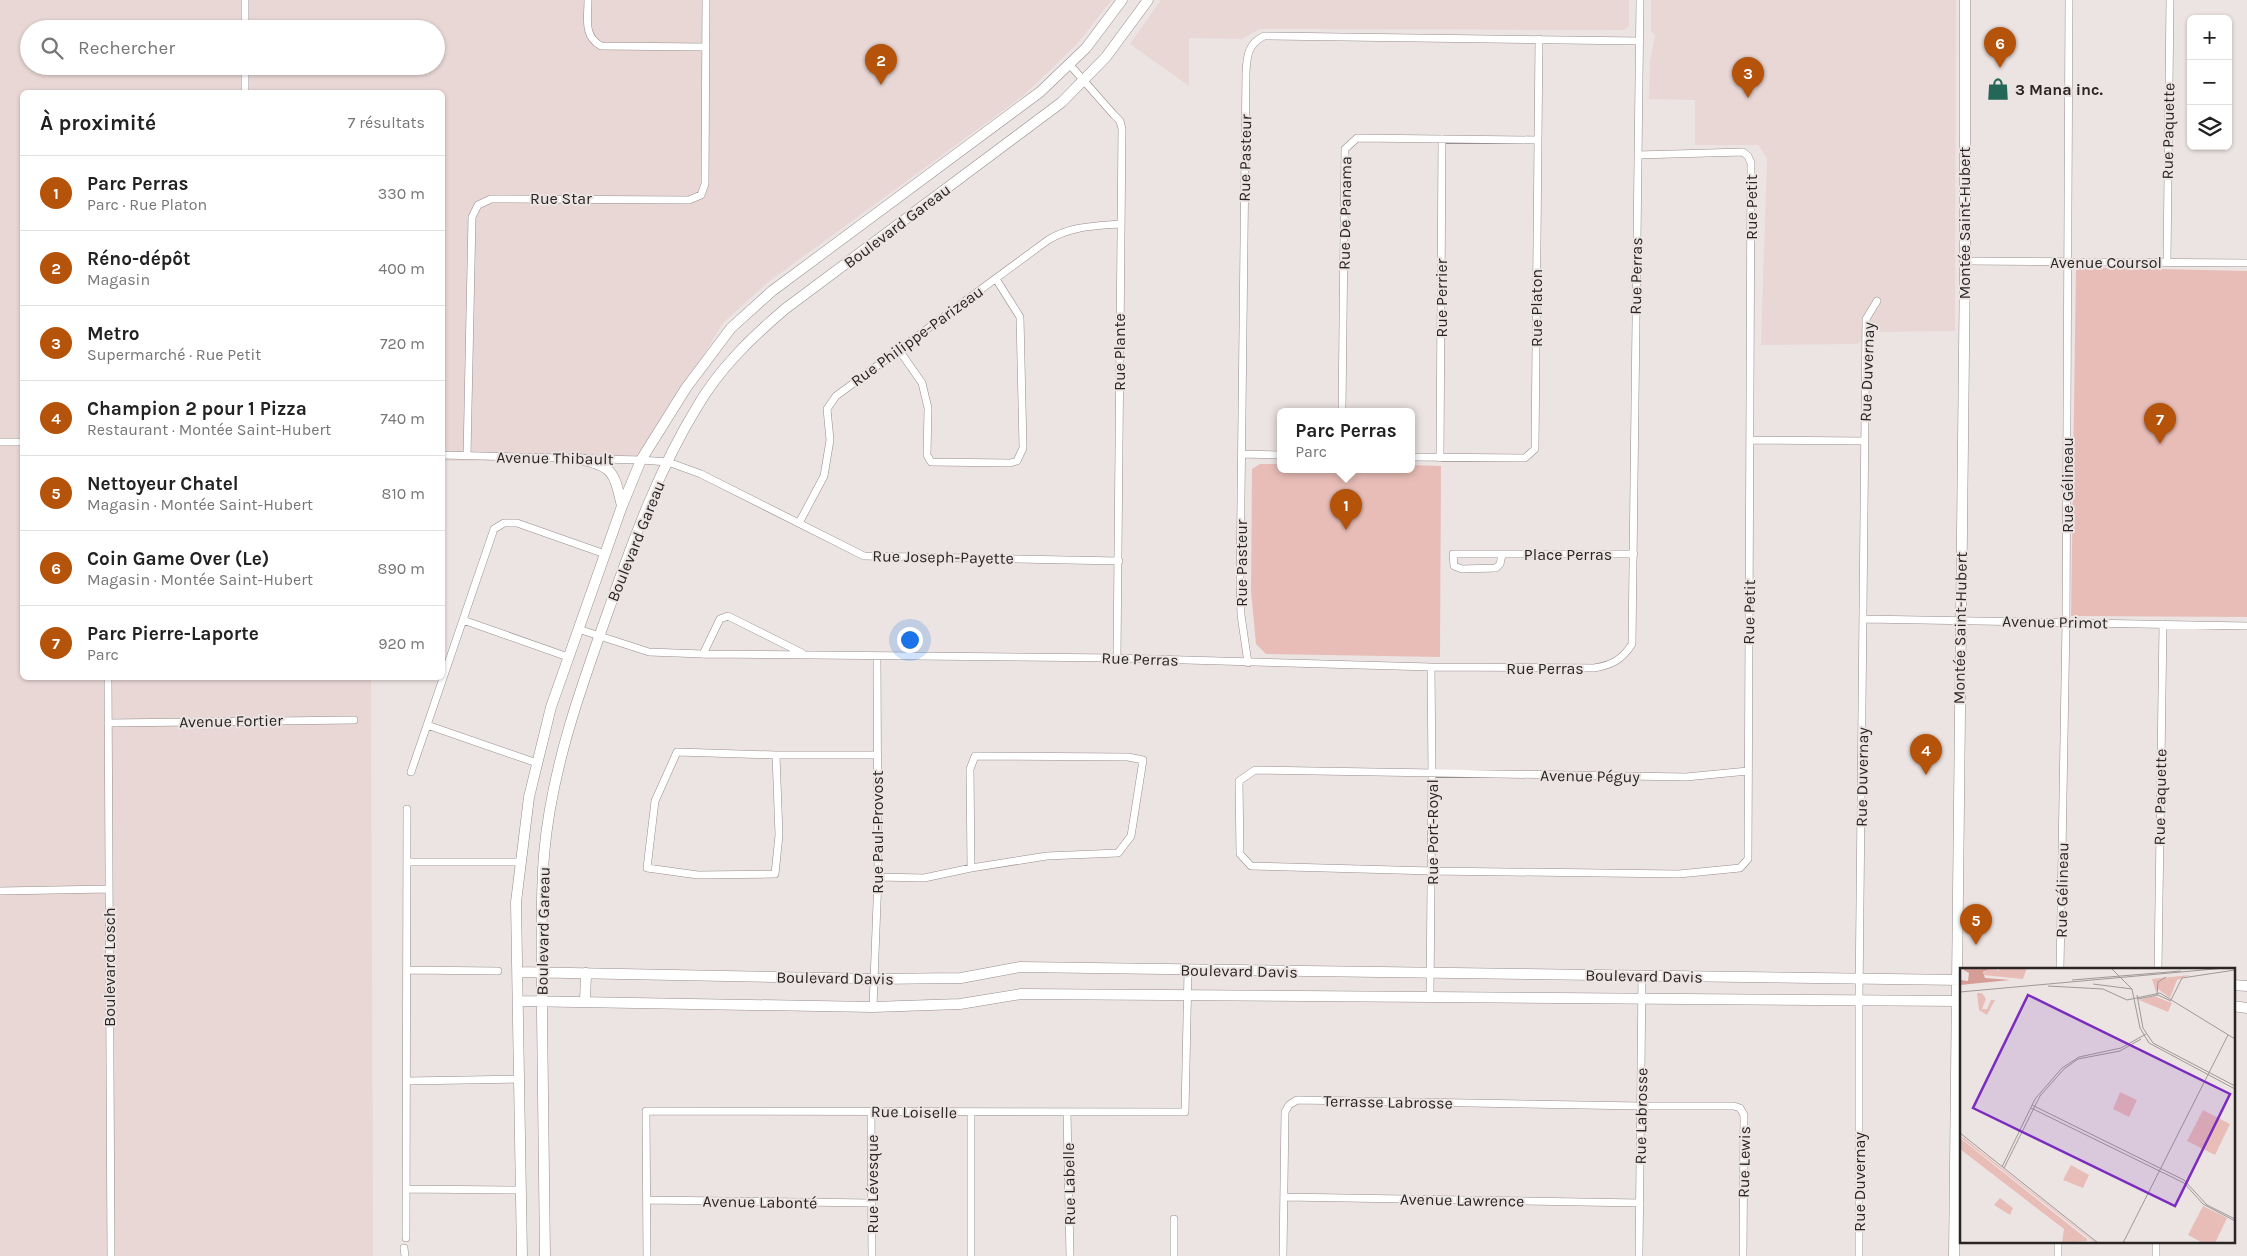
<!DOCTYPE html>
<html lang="fr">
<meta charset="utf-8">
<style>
:root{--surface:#fff;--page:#f6f6f6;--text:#222;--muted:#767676;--line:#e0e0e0;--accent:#b45309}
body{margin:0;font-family:Karla,sans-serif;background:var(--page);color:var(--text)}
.controls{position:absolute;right:15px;top:15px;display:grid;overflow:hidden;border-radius:8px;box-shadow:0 1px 4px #0004}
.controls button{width:45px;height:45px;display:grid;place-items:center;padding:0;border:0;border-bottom:1px solid var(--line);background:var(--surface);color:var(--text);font:25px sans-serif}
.you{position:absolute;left:909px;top:639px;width:18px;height:18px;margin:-12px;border:4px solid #fff;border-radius:50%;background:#1a73e8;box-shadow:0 0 0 8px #1a73e833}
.badge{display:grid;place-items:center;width:32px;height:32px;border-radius:50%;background:var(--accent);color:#fff;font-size:16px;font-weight:700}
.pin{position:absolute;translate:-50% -41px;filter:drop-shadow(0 1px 2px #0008)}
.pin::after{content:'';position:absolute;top:26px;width:18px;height:15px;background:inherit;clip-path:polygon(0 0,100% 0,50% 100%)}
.popup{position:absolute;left:1277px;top:408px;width:138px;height:65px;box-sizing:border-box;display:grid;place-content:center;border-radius:8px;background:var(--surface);filter:drop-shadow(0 1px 4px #0005);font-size:16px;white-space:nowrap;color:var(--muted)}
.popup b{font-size:19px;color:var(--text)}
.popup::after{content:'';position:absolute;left:50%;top:100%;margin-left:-10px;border:10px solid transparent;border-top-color:var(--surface)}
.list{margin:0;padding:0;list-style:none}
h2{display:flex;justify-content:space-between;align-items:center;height:65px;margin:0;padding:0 20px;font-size:21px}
h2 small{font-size:16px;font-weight:400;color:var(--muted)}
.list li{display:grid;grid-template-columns:32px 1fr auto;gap:15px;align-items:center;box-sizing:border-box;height:75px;padding:0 20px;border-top:1px solid var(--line)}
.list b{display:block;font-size:19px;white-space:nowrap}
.list p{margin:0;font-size:16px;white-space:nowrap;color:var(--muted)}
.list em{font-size:16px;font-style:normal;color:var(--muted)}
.icon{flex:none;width:28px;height:28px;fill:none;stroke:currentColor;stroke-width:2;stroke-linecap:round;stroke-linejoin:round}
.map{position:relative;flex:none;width:2247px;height:1256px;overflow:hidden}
.search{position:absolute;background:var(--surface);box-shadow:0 1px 4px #0004;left:20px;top:20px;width:425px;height:55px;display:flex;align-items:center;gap:12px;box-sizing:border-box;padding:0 18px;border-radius:28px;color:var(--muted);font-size:19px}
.panel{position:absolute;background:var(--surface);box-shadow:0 1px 4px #0004;left:20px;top:90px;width:425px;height:590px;border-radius:8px}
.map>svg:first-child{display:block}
.built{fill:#e8d7d5;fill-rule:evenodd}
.green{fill:#e9bdb7}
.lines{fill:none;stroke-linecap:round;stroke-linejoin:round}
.street-casing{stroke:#958e8d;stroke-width:8}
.secondary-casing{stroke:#958e8d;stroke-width:11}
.street{stroke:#fff;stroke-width:7}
.secondary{stroke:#fff;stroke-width:10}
.labels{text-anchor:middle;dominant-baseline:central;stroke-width:4;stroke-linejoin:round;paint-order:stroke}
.poi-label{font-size:16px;font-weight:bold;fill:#282524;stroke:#ece4e3;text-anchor:start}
.street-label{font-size:16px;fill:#282524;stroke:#ece4e3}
.inset-road{fill:none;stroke:#9e9897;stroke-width:1}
.view{fill:#7b2cbf;fill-opacity:0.15;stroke:#7b2cbf;stroke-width:2.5}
.inset-edge{fill:none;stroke:#282524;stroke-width:2.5}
</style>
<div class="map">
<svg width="2247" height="1256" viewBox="0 0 2247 1256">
<rect width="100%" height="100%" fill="#ece4e3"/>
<path class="built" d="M0,0H1112L1076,45L1023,96L767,283L723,323L639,460L443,461L442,92H22V678H371L373,1256H0ZM29,29H436V66H29Z
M1161,0H1629V26L1624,30L1260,29L1241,39L1189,38V86L1130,44Z
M1651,0H1956L1955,331L1875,332L1857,344L1761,345L1767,158L1758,145H1695V100L1649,99L1650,61L1655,36L1651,31Z"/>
<path class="green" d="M2076,267L2247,271V617L2071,616Z
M1260,464H1281V469H1411V465L1441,466L1440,657L1266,654L1256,644L1251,591L1252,469Z"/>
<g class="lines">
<defs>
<path id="street" d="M588,0C588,18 583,36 601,46L706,47
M245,29V0
M1070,65L1114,115L1120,121L1122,129L1117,658
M245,92V66
M1638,155L1743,152L1748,156L1751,163L1748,859L1740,868L1679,874L1432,871L1251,866L1240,854L1239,781L1255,770L1686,777L1748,771
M1965,261L2247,263
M2167,262L2170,0
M899,350L922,383L928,408L927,455L931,462L1010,463L1017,461L1023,448L1020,317L996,279
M1342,411L1345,149L1357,138L1537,140
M1751,440L1864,441
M0,442H22
M1241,454L1281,455
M442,455L641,460L668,462L701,474L864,556L1119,561
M467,456L472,217L478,205L491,199L689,200L701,195L705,184L706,0
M1411,457L1525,458L1535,449L1539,39
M1440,458L1442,139
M799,523L824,476L830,440L827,409L836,396L1048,240C1071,226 1094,226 1120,224
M1502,555L1500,564L1496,568L1462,569L1454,566L1453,554H1634
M1864,619L2247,626
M463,620L568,657
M578,629L649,652L703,654L1117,658L1431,667L1594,668C1612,665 1622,660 1632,644L1640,0
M703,654L720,619L728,616L802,653
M1248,663L1241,615L1240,584L1246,72C1247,55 1248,44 1264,36L1640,41
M108,678L111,1256
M108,723L354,720
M427,725L537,763
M776,755L779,835L775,874L698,875L647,868L655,801L677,752L776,755H878
M411,772L494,529L504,523H517L605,554
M407,862H520
M878,877L924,878L971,868L1047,856L1118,853L1131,836L1143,760L1128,757L975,756L970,769L971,868
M0,891L109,889
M407,970L498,971
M2060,970L2066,623L2069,0
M2158,970L2163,624
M1430,996L1432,773L1431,667
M873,1007L878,877L877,657
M407,1081L520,1079
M871,1111L872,1256
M1067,1112L1070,1256
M406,1189L521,1190
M1284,1197L1640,1203
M647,1200L872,1203
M406,1238L407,809
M404,1248L405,1256
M647,1256L646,1111L1185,1112L1188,971
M971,1256V1113
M1174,1256V1219
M1283,1256L1285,1112L1289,1105L1297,1100L1641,1106H1734L1740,1108L1744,1115L1743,1256
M1639,1256L1642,976
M1859,1256V1000L1866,319L1877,301
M2058,1256V1242
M2156,1256V1242"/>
<path id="secondary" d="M579,459C614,466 614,473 622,506
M518,972L874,979L961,978L1020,967L1961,980
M2233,985L2247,986
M519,1001L873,1007L960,1004L1021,994L1961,1001
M585,1002L586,973
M2233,1006L2247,1008
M522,1256L516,902L529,797L551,707L622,506L641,460L686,388L731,328L772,291L1040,92L1086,48L1122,0
M545,1256C544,1175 543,1094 542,1013C542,961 540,907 544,855C551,770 581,687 610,606C634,538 659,469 697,407C719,369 751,338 785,309L1062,102L1106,57L1148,0
M1954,1256L1965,261V0"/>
</defs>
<use href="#street" class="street-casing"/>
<use href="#secondary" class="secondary-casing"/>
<use href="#street" class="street"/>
<use href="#secondary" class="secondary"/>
</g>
<defs>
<symbol id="shop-bare" viewBox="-9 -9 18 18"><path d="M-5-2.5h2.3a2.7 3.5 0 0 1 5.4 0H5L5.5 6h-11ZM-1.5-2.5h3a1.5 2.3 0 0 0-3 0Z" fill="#246757" stroke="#ece4e3" stroke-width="2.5" paint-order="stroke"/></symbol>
</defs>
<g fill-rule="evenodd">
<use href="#shop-bare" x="1982" y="73" width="32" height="32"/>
</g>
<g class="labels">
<g class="poi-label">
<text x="2015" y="89">3 Mana inc.</text>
</g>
<g class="street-label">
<text transform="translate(2168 131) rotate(-89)">Rue Paquette</text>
<text transform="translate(1245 158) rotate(-89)">Rue Pasteur</text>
<text x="561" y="198">Rue Star</text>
<text transform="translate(1751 207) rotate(-90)">Rue Petit</text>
<text transform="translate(1345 213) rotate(-89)">Rue De Panama</text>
<text transform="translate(1964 223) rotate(-90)">Montée Saint-Hubert</text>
<text transform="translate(897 226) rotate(-37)">Boulevard Gareau</text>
<text x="2106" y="262">Avenue Coursol</text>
<text transform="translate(1636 276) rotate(-89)">Rue Perras</text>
<text transform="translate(1441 298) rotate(-90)">Rue Perrier</text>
<text transform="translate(1536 308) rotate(-90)">Rue Platon</text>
<text transform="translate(917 336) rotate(-36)">Rue Philippe-Parizeau</text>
<text transform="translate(1119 352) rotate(-90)">Rue Plante</text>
<text transform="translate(1867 372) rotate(-88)">Rue Duvernay</text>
<text transform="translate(555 458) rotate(1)">Avenue Thibault</text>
<text transform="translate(2067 485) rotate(-90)">Rue Gélineau</text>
<text transform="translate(636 541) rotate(-68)">Boulevard Gareau</text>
<text x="1568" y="554">Place Perras</text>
<text transform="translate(943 557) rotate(1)">Rue Joseph-Payette</text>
<text transform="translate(1241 563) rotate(-90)">Rue Pasteur</text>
<text transform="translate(1749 612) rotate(-89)">Rue Petit</text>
<text transform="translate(2055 622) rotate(1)">Avenue Primot</text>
<text transform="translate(1960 628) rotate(-89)">Montée Saint-Hubert</text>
<text transform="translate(1140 659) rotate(2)">Rue Perras</text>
<text x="1545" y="668">Rue Perras</text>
<text transform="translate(231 721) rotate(-1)">Avenue Fortier</text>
<text transform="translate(1590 776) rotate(1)">Avenue Péguy</text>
<text transform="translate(1862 777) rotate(-89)">Rue Duvernay</text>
<text transform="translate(2160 797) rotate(-89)">Rue Paquette</text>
<text transform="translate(877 832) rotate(-90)">Rue Paul-Provost</text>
<text transform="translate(1432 832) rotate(-90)">Rue Port-Royal</text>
<text transform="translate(2062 890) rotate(-89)">Rue Gélineau</text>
<text transform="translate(543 931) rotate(-89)">Boulevard Gareau</text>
<text transform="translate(109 967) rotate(-90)">Boulevard Losch</text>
<text transform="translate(1239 971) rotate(1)">Boulevard Davis</text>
<text transform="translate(1644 976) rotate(1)">Boulevard Davis</text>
<text transform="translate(835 978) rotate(1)">Boulevard Davis</text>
<text transform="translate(1388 1102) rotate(1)">Terrasse Labrosse</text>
<text transform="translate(914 1112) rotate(1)">Rue Loiselle</text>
<text transform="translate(1641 1116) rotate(-89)">Rue Labrosse</text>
<text transform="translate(1744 1162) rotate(-89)">Rue Lewis</text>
<text transform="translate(1859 1182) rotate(-90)">Rue Duvernay</text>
<text transform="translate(872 1184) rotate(-90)">Rue Lévesque</text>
<text transform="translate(1069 1184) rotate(-91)">Rue Labelle</text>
<text transform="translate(1462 1200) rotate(1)">Avenue Lawrence</text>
<text transform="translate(760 1202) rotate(1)">Avenue Labonté</text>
</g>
</g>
<g transform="translate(1960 968)">
<rect width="275" height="275" fill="#ece4e3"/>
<path d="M35,0L39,3V0H67L63,11L23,7L26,1ZM230,7L217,12L210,30L198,21L196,24L192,11ZM17,25H22L26,31L22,41H27L31,32H35L27,47L19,42ZM194,28L212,35L208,44L179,32ZM160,124L177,132L169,149L153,141ZM243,142L270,156L255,187L227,173ZM0,169L4,170L136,275H135ZM0,170L127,271V273L102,275L104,261L0,181ZM111,197L129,207L123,220L103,212ZM40,230L53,240L50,247L34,237ZM243,238L267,250L255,275H243L228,267Z" fill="#e9bdb7"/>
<path d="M0,0H30L23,4L25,10L50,12L0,17V12L8,13L9,5Z" fill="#d69d96"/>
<path class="inset-road" d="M151,0L172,21L180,60L189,75L275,121M112,12L221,3M133,16L172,21M88,18L143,21L167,32L200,25L275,71M0,24L265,0M177,27L183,60L193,75L275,118M197,27L198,14L206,9M178,31L198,27L211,33M211,32L222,10L275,2M72,137L224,212L247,237L275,251M71,140L224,215L243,236L275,253M0,165L138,275M42,199L75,131L102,100L119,89L161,80L186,66M44,200L80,128L104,101L118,91L160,83L181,71M163,275L268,67"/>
<path class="view" d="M68,27L270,126L215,238L13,140Z"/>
<rect width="275" height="275" class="inset-edge"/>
</g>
</svg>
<div class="controls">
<button>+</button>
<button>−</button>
<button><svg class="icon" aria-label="layers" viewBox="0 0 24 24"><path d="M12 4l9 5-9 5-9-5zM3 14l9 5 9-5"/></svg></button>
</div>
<div class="you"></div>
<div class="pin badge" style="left:1346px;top:530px">1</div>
<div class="popup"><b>Parc Perras</b>Parc</div>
<div class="pin badge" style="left:881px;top:85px">2</div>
<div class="pin badge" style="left:1748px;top:98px">3</div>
<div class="pin badge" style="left:1926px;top:775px">4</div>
<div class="pin badge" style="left:1976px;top:945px">5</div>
<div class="pin badge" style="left:2000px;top:68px">6</div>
<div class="pin badge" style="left:2160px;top:444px">7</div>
<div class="search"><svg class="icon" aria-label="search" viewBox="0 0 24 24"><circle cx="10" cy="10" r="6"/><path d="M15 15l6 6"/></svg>Rechercher</div>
<section class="panel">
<h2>À proximité<small>7 résultats</small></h2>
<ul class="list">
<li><span class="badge">1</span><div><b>Parc Perras</b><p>Parc · Rue Platon</p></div><em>330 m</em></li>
<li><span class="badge">2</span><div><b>Réno-dépôt</b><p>Magasin</p></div><em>400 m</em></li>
<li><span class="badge">3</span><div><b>Metro</b><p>Supermarché · Rue Petit</p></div><em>720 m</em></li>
<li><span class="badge">4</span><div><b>Champion 2 pour 1 Pizza</b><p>Restaurant · Montée Saint-Hubert</p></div><em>740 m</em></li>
<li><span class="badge">5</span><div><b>Nettoyeur Chatel</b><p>Magasin · Montée Saint-Hubert</p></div><em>810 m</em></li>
<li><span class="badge">6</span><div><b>Coin Game Over (Le)</b><p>Magasin · Montée Saint-Hubert</p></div><em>890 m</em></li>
<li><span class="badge">7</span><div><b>Parc Pierre-Laporte</b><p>Parc</p></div><em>920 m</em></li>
</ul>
</section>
</div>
